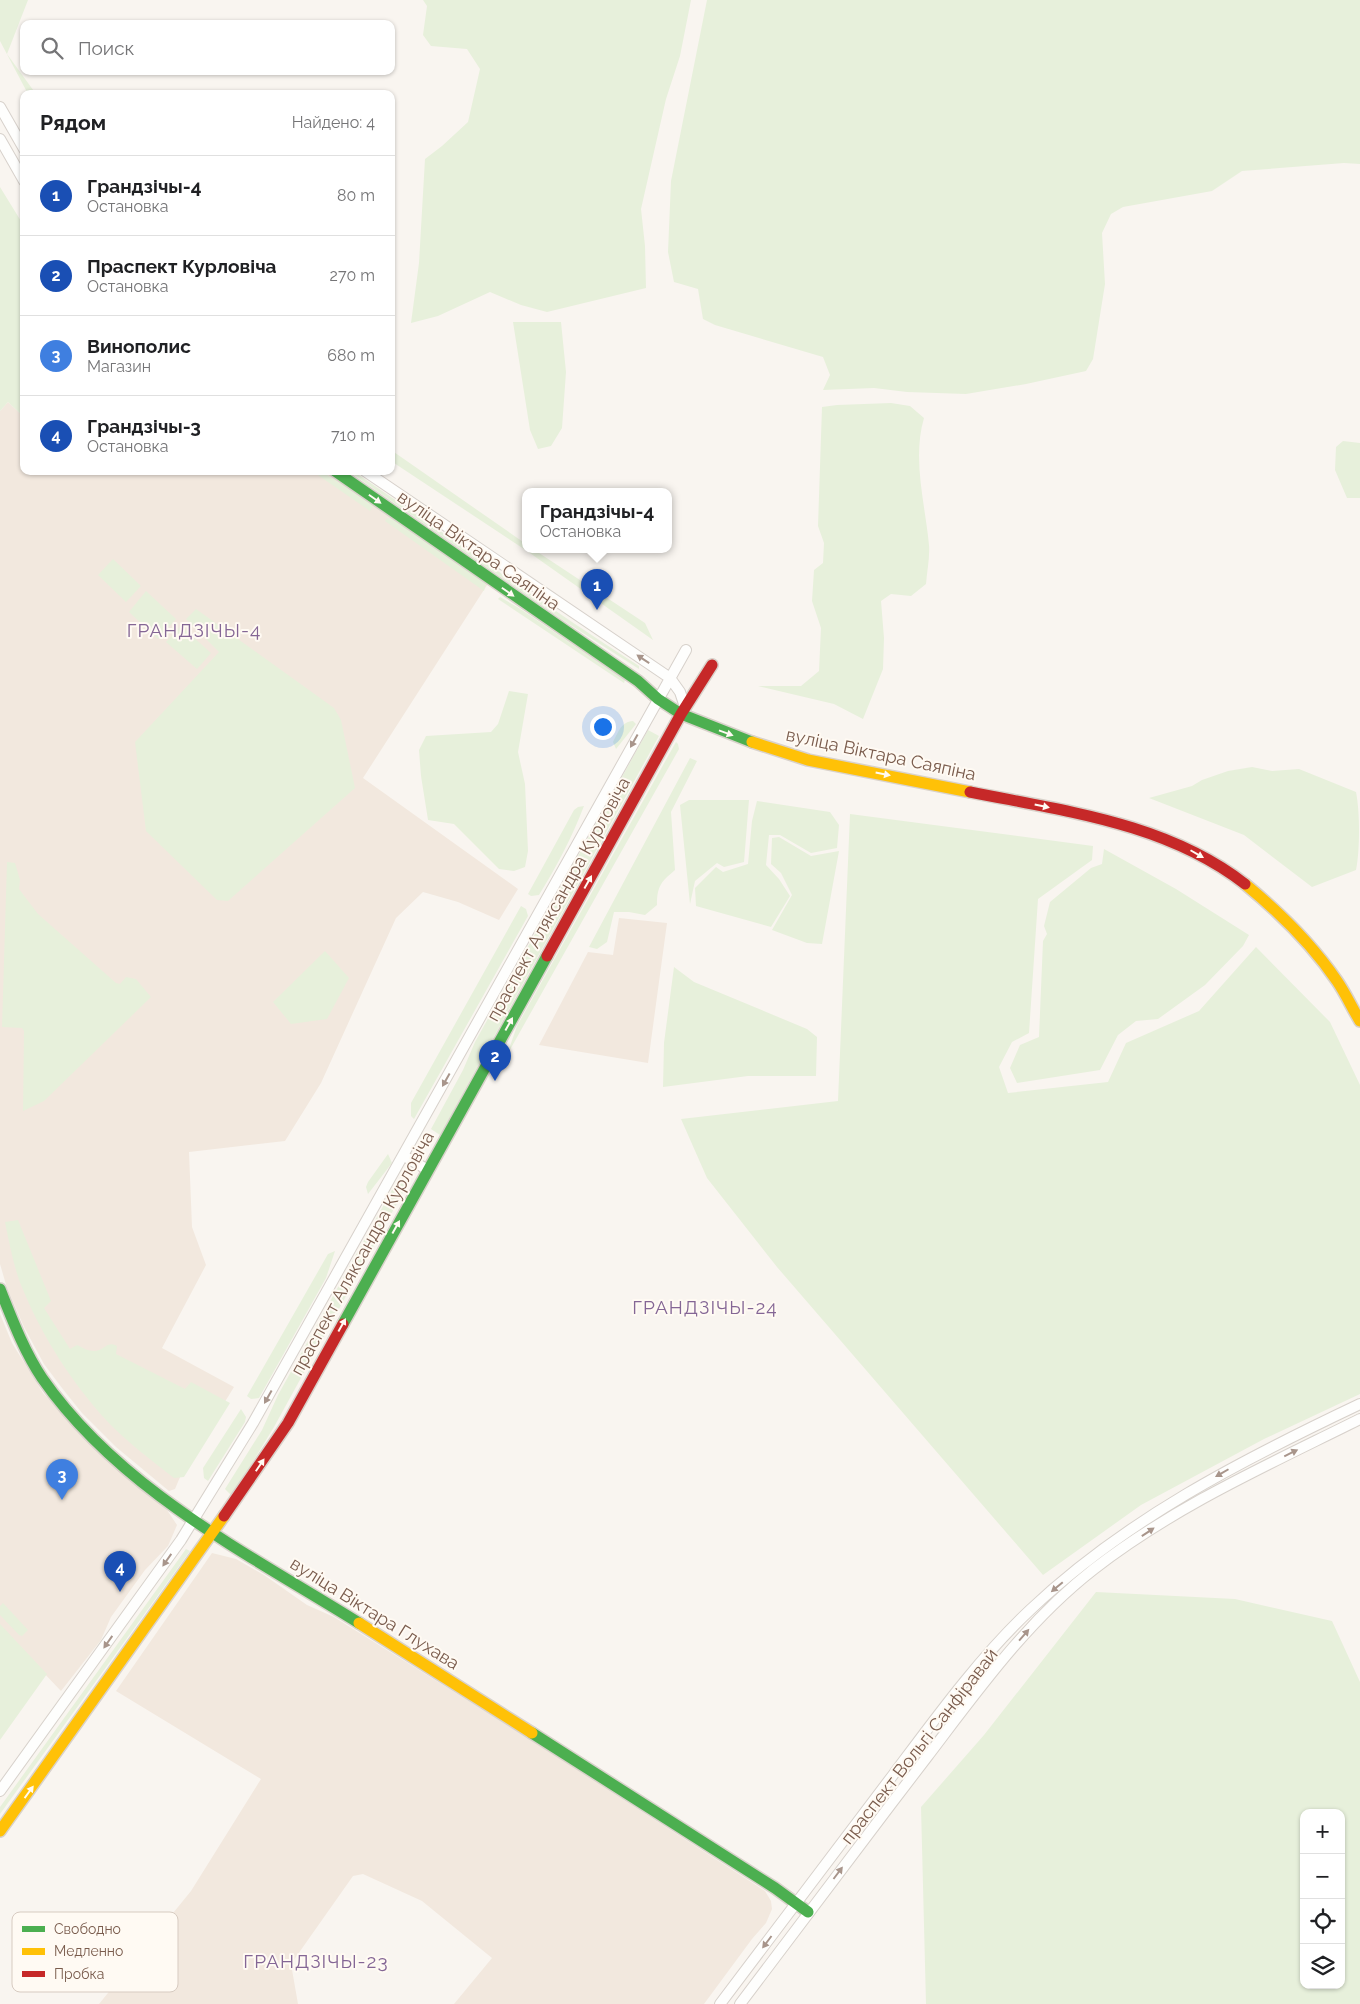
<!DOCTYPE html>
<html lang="ru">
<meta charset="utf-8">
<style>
:root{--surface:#fff;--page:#f6f6f6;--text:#202124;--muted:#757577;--line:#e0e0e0;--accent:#db2777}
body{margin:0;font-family:Raleway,sans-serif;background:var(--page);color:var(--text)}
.controls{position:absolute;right:15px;bottom:15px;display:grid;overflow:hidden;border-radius:10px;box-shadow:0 1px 4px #0004}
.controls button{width:45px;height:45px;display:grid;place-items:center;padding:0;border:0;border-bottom:1px solid var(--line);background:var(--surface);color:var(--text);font:25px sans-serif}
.you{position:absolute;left:602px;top:726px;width:18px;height:18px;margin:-12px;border:4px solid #fff;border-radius:50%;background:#1a73e8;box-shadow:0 0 0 8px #1a73e833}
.badge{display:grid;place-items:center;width:32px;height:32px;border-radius:50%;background:var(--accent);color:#fff;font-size:16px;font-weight:700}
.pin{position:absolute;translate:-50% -41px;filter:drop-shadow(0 1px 2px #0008)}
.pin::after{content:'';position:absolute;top:26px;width:18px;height:15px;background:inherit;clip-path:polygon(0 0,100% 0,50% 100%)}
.popup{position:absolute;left:522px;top:488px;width:150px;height:65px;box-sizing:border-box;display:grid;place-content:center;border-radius:10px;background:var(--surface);filter:drop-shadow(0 1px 4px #0005);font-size:16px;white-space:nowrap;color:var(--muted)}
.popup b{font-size:19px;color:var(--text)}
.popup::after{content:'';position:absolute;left:50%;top:100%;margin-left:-10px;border:10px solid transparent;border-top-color:var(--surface)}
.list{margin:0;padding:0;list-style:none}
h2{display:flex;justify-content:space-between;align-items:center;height:65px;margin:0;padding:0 20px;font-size:21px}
h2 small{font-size:16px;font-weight:400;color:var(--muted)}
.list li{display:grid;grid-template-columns:32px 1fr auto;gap:15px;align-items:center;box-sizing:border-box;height:80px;padding:0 20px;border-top:1px solid var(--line)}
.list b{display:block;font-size:19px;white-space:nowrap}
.list p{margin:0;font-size:16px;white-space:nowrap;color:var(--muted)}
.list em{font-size:16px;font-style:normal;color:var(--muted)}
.icon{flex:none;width:28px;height:28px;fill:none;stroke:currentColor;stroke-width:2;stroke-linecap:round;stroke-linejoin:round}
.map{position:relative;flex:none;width:1360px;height:2004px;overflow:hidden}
.search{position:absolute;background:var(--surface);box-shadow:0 1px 4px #0004;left:20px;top:20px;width:375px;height:55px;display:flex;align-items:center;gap:12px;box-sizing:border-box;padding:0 18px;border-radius:10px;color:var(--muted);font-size:19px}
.panel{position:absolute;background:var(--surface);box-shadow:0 1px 4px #0004;left:20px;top:90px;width:375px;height:385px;border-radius:10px}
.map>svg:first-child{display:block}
.residential{fill:#f2e8de}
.green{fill:#e7f0db;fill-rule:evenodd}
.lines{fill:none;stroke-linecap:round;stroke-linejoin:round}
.street-casing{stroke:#d7d1cb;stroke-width:12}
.fast-casing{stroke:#d9d2cb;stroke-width:14}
.slow-casing{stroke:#d9d2cb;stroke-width:14}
.jam-casing{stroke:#d9d2cb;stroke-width:14}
.street{stroke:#fefefd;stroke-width:10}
.fast{stroke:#4caf50;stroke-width:11}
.slow{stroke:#ffc107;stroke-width:11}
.jam{stroke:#c62828;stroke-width:11}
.oneway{fill:#fffaf3}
.oneway2{fill:#a8958b}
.labels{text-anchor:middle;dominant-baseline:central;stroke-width:4;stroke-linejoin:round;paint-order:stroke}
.street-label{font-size:18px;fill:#7a5c4d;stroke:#fffaf3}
.neighbourhood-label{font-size:19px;letter-spacing:1px;fill:#846695;stroke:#fffaf3}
.key{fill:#fffaf3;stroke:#d7cbc1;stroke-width:1}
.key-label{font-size:14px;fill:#7a5c4d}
</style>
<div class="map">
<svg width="1360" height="2004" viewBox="0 0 1360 2004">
<rect width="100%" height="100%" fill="#f9f5f0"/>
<path class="residential" d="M8,402L24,417V471H324L489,582L363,778L518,889L499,920L458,902L423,892L396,918L321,1083L285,1141L189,1152L192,1227L206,1265L162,1348L234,1387L183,1470L175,1489L169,1491L116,1447L82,1413L62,1388L44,1364L24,1327L7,1288L0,1264V411Z
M619,918L667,923L648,1063L539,1045L588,952L613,955Z
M0,1314L12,1343L43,1393L102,1456L165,1507L177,1525L168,1546L145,1570L111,1617L101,1640L61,1691L0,1627Z
M212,1553L236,1559L264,1575L307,1605L334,1617L517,1731L765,1891L771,1901L772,1909L766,1923L752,1939L704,2004H454L492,1958L422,1901L363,1874L353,1876L291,1964L298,2004H99L191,1891L261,1779L116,1691Z"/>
<path class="green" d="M0,0H28L7,54L36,94H28L0,41Z
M423,0H691L680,56L666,99L641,209L645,246L646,288L547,312L521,305L490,292L438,316L411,323L419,263L425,159L442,146L468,122L480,69L467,49L431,46L423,35L427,6Z
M707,0H1360V164L1344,163L1242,171L1212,191L1123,207L1111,214L1102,233L1105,284L1093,359L1086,371L1026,384L966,394L907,392L874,388L823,390L830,375L823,357L715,325L703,319L698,289L674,282L668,252L671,181Z
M0,187L24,226V417L8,402L0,411Z
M513,322H561L566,372L562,428L551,446L538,449L530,430Z
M891,403L910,406L924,418C912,459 925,503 929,545C930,557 927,571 926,584L911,596L891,594L881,601L884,638L883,669L863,719L834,704L758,686H801L819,671L821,628L812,601L814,570L823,563L824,543L818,526L822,407L837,405Z
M1343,441L1360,443V498H1347L1335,470L1336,447Z
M391,450L526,544V549H533L645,623L653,640L527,551L391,461Z
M312,471H321L371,504L373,507L370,511Z
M348,471H353C449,536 542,604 639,666V669L561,619Z
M387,518H391L486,582L484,591L385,521Z
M113,559L141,586L126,602L98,575Z
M146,591L176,619L158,639L129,612Z
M500,597L519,608L625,680L624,683L498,599Z
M196,609L334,708L341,720L355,788L228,901L217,900L146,831L135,742L219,652L186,619Z
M181,626L211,653L197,669L166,642Z
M509,691L528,694L518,752L525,784L528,851L525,867L514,871L499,869L454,824L428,820L421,776L419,750L426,736L491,732L498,724Z
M633,721L636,724L616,749L613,742C619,731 621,722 633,721Z
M648,730L659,736L440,1135L431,1129L463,1070L475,1042Z
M676,742L678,744L679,749L507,1055L517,1026Z
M690,758L697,761L671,812L675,870C661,882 657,886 657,905L645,915L629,912H614L607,942L597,949L589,947Z
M1252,767L1272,771L1299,769L1356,792C1360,812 1360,850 1356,870L1312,887L1244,835L1149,798L1192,786L1202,780L1228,771Z
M689,800H749L744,862L724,867L717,863L695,881L690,904L680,805Z
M757,801L830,812L839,825L837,848L811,853L780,835H769L766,865L779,879L790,896L771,927L696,906L695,888L716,867L723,872L748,864L752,821Z
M584,806C572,837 557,866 539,895L531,896L528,894L574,810L578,807Z
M850,814L1093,846L1092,860L1038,899L1029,1033L1012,1042L999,1067L1008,1093L1108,1082L1126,1043L1199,1011L1256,947L1330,1022L1360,1085V1394L1264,1439L1141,1505L1043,1575L777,1267L707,1178L681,1119L838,1101Z
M779,837L811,856L839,851L822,944L807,943L772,930L792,895L781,873L771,864L772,838Z
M1104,849L1176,889L1249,935L1243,946L1205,985L1158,1019L1136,1021L1118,1035L1100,1070L1017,1083L1010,1068L1020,1045L1039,1037L1043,941L1047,934L1044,926L1050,902L1091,868L1102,864Z
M7,862L15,863L20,880L19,889L38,914L116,983L120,984L126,977L136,979L151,997L44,1101L23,1111L24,1031L22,1028L2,1027Z
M521,906L526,909L528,916L414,1119L411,1116V1103Z
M325,951L349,978L327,1019L291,1024L273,1002Z
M674,967L694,982L807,1029L817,1037L816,1076H748L663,1087L664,1043Z
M388,1154L392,1163L368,1194L366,1187L368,1182Z
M401,1179L406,1182V1187L274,1427L232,1496L225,1489L262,1430L278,1395L397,1181Z
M18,1220L51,1301L44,1308L70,1349L77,1345C83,1348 88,1351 94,1351C104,1351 107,1340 117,1346L116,1354L185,1389L191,1382L230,1403L184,1477L174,1478C151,1460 127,1442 107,1421C73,1384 43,1338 24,1292C14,1270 10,1246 5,1222Z
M335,1251L326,1278L259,1398L251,1399L247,1396L328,1254Z
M241,1409L246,1417L245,1422L208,1481L204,1478L203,1468Z
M186,1549L190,1551L0,1814V1807Z
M1096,1592L1235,1599L1332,1621L1360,1682V2004H926L921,1807L984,1735ZM1304,1813H1341V1985H1304Z
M3,1603L28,1630L22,1636L19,1635L0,1615V1606Z
M0,1624L47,1674L0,1740Z"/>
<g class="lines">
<defs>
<path id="street" d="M0,107L24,149
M0,139L24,181
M365,471L670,678L680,692L685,707
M404,1156L428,1170
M0,1791L181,1540L253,1423L686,650
M720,2004C778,1928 835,1851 893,1775C935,1719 979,1658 1030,1610C1126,1519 1242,1460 1360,1404
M740,2004C802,1922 864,1839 927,1757C978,1690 1027,1621 1094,1569C1175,1506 1270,1464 1360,1419"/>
<path id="fast" d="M335,471L638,681L658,699L681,714L752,742
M0,1289C12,1319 24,1351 42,1378C120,1490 247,1553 359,1623
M343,1324L547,956
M532,1733L775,1888L808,1912"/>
<path id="slow" d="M752,742L808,760L970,792
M1245,884C1279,912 1312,944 1337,981C1346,994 1352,1008 1360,1021
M359,1623L532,1733
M0,1831L224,1516"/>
<path id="jam" d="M970,792C1064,811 1167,823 1245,884
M547,956L681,714L712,665
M224,1516L288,1423L343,1324"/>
</defs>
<use href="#street" class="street-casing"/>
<use href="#fast" class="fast-casing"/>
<use href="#slow" class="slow-casing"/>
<use href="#jam" class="jam-casing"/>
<use href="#street" class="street"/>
<use href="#fast" class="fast"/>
<use href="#slow" class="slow"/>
<use href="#jam" class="jam"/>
</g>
<defs><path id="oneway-solid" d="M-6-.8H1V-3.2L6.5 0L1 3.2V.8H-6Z" transform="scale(1.25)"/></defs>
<g class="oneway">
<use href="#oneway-solid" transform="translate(375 499) rotate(35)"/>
<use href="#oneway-solid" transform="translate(508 592) rotate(35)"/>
<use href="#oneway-solid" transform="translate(726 733) rotate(20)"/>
<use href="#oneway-solid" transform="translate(883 774) rotate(11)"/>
<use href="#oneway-solid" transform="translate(1042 806) rotate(12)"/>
<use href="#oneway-solid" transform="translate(1197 854) rotate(30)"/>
<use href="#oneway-solid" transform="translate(588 882) rotate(-61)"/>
<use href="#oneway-solid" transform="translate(509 1024) rotate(-61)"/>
<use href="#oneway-solid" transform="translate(396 1227) rotate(-61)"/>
<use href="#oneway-solid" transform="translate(342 1325) rotate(-61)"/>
<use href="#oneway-solid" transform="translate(260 1465) rotate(-56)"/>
<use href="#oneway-solid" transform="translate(29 1792) rotate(-54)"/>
</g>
<g class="oneway2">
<use href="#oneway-solid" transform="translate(643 659) rotate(-146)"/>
<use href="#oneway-solid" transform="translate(634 741) rotate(119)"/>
<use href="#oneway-solid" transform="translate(446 1080) rotate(119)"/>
<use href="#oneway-solid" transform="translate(268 1397) rotate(119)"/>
<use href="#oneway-solid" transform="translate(1291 1453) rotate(-26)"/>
<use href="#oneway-solid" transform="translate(1222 1473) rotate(150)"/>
<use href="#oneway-solid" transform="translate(1148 1532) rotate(-34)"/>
<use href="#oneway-solid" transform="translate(167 1560) rotate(125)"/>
<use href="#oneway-solid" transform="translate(1057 1587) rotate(140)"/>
<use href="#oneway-solid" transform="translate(1024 1635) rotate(-49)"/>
<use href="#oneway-solid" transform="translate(108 1642) rotate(125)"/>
<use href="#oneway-solid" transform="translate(838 1873) rotate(-53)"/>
<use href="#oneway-solid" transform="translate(767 1942) rotate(127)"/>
</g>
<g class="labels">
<g class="street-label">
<text transform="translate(479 550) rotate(35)">вуліца Віктара Саяпіна</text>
<text transform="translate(881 754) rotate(12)">вуліца Віктара Саяпіна</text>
<text transform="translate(558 899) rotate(-61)">праспект Аляксандра Курловіча</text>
<text transform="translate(362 1253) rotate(-61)">праспект Аляксандра Курловіча</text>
<text transform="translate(375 1613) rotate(32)">вуліца Віктара Глухава</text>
<text transform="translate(919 1746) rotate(-52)">праспект Вольгі Санфіравай</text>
</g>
<g class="neighbourhood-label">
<text x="194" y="630">ГРАНДЗІЧЫ-4</text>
<text x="705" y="1307">ГРАНДЗІЧЫ-24</text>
<text x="316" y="1961">ГРАНДЗІЧЫ-23</text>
</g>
</g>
<rect x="12" y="1912" width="166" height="80" rx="8" class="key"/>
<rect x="22" y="1926" width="23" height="6" fill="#4caf50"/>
<rect x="22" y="1948" width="23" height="7" fill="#ffc107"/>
<rect x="22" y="1971" width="23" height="6" fill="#c62828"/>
<g class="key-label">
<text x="54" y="1934">Свободно</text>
<text x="54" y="1956">Медленно</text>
<text x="54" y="1979">Пробка</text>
</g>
</svg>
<div class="controls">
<button>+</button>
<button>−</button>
<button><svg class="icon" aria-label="locate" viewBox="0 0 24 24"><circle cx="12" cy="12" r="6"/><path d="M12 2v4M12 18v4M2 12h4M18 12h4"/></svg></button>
<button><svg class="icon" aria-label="layers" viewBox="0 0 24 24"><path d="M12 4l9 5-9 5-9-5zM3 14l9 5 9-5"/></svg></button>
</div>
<div class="you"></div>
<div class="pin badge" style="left:597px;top:610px;background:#1a4fb4">1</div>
<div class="popup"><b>Грандзічы-4</b>Остановка</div>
<div class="pin badge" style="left:495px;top:1081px;background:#1a4fb4">2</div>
<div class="pin badge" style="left:62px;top:1500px;background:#3f7fe0">3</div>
<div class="pin badge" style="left:120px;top:1592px;background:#1a4fb4">4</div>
<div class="search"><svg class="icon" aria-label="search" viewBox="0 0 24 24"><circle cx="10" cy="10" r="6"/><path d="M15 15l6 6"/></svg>Поиск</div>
<section class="panel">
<h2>Рядом<small>Найдено: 4</small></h2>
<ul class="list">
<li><span class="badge" style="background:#1a4fb4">1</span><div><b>Грандзічы-4</b><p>Остановка</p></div><em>80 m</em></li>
<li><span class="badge" style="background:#1a4fb4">2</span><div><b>Праспект Курловіча</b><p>Остановка</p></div><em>270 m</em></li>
<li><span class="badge" style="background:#3f7fe0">3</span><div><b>Винополис</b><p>Магазин</p></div><em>680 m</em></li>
<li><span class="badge" style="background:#1a4fb4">4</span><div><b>Грандзічы-3</b><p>Остановка</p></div><em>710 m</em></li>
</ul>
</section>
</div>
